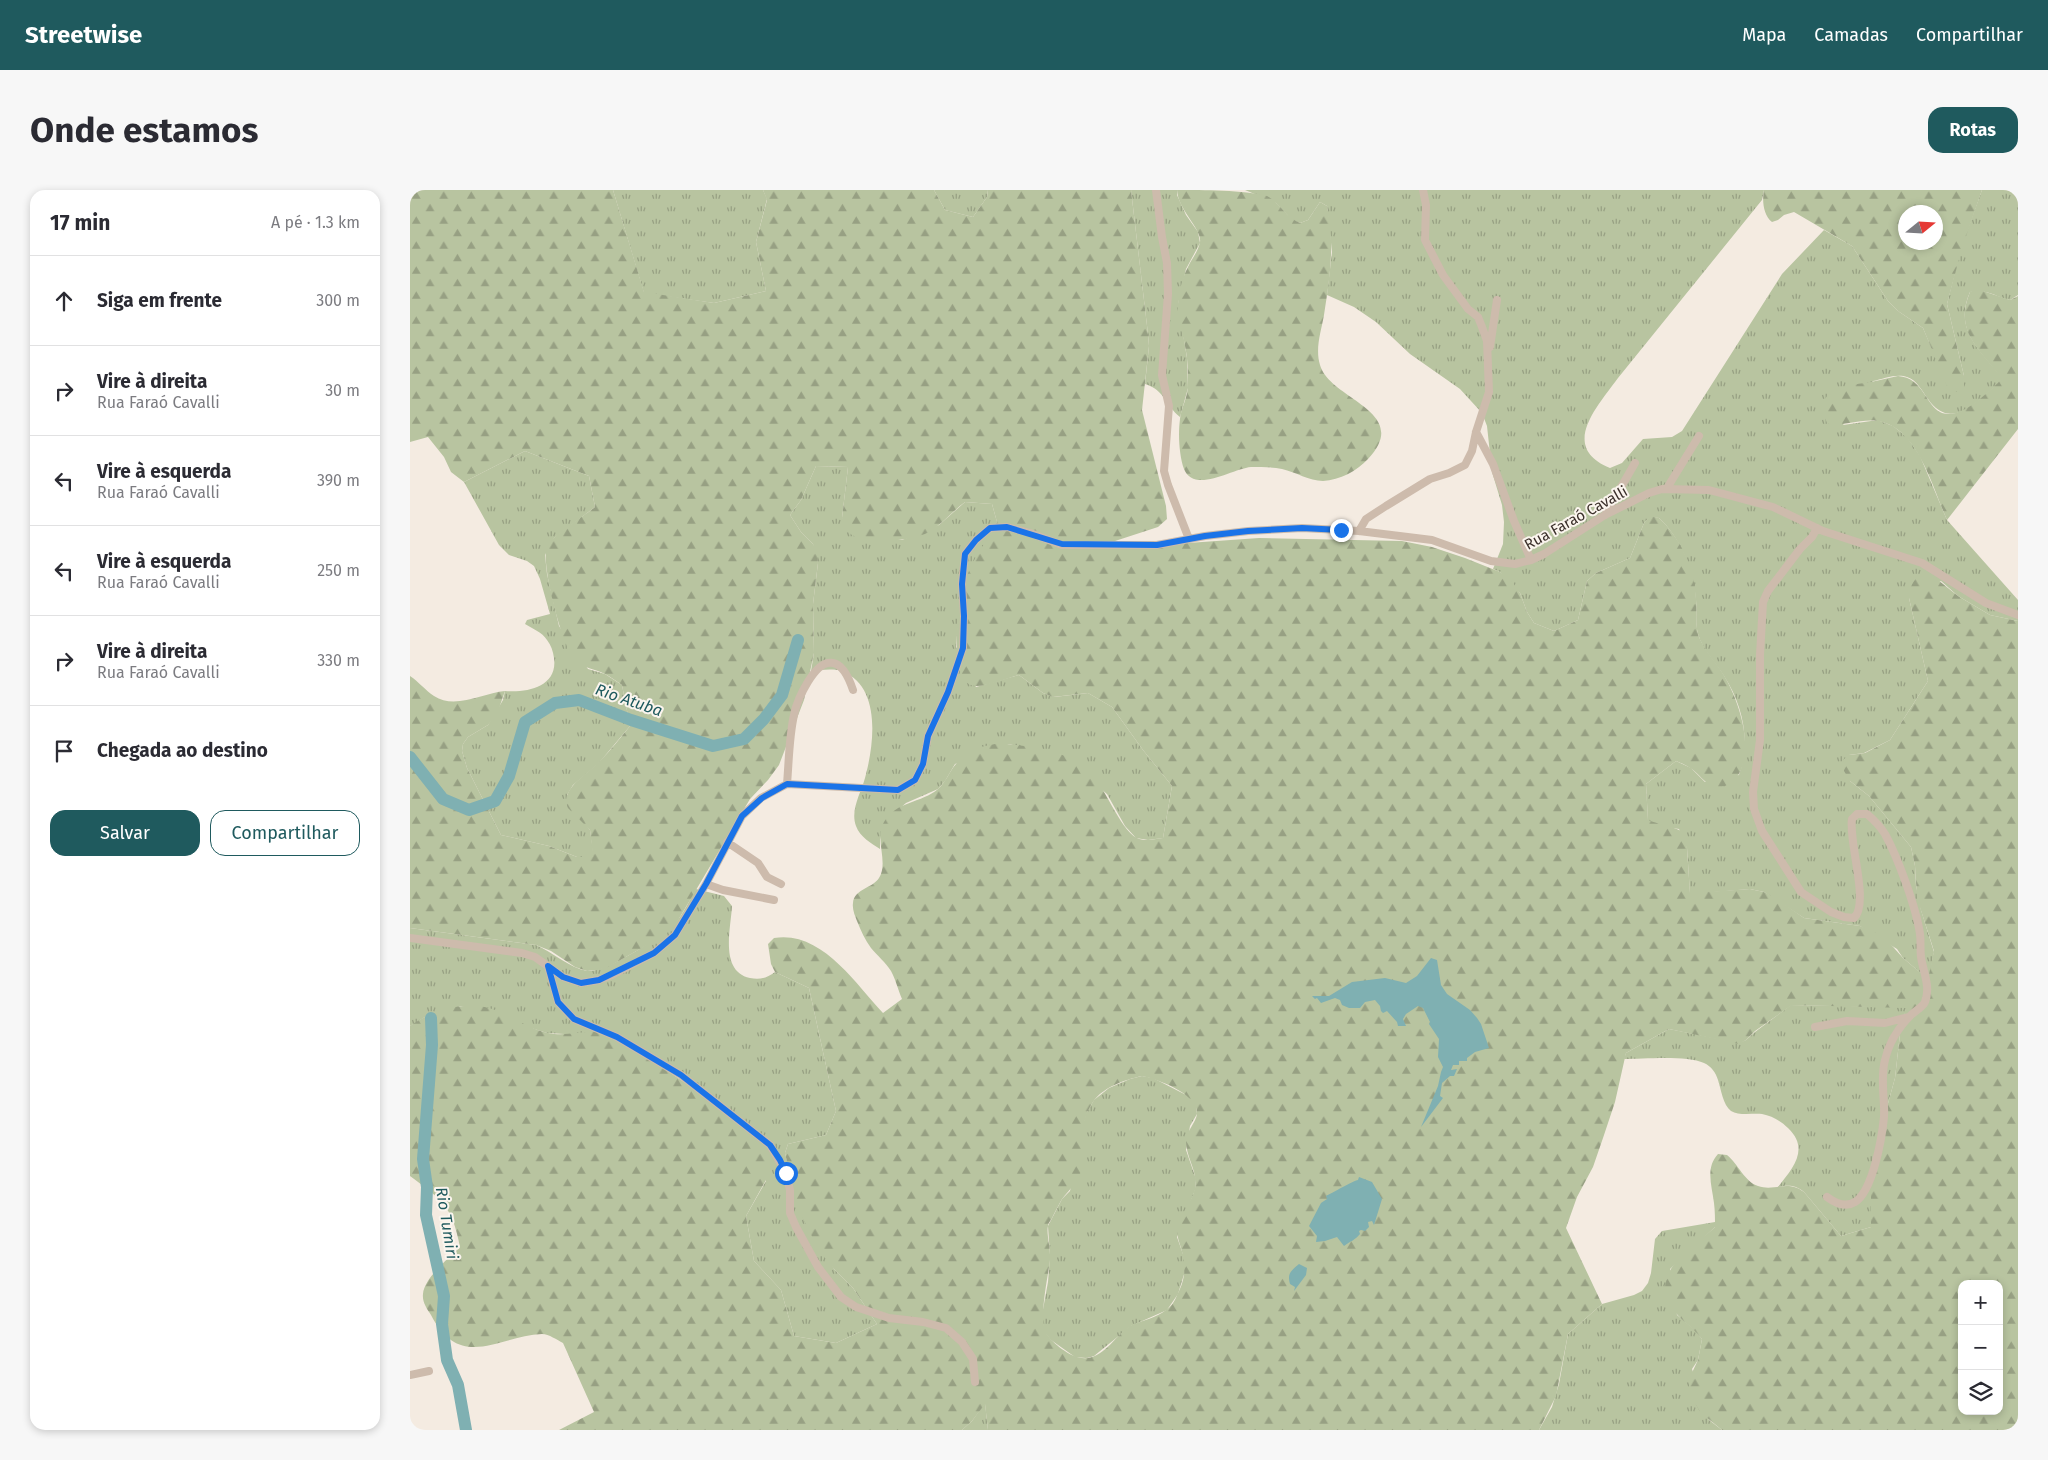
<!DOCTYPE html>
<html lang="pt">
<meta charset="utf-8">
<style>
:root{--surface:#fff;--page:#f7f7f7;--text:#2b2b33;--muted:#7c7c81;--line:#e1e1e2;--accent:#1f5a5e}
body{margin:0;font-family:"Fira Sans",sans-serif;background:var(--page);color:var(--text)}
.controls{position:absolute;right:15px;bottom:15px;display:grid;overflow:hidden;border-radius:10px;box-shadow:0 2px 8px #0003}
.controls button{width:45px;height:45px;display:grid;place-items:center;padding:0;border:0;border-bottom:1px solid var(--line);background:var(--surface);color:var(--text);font:25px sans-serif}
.compass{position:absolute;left:1488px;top:15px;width:45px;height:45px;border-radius:50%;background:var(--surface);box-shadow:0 2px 8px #0003;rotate:72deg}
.stop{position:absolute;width:15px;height:15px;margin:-11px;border:4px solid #1a73e8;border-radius:50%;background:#fff}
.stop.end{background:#1a73e8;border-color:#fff;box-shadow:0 1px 5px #0008}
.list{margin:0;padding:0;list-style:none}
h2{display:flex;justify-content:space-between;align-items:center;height:65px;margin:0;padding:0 20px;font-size:21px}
h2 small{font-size:16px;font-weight:400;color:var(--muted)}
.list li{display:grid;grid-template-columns:32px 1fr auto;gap:15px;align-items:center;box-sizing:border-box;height:90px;padding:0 20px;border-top:1px solid var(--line)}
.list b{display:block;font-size:19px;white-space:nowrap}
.list p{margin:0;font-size:16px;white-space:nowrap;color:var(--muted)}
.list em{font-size:16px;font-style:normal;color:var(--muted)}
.actions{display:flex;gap:10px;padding:15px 20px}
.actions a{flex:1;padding:11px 0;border:1px solid var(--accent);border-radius:15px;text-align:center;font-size:18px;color:var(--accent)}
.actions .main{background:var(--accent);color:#fff}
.icon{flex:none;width:28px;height:28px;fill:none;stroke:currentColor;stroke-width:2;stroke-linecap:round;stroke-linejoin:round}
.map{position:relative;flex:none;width:1608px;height:1240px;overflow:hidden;border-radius:15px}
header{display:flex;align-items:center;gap:30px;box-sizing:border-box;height:70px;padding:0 25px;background:var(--accent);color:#fff}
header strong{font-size:24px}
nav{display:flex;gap:28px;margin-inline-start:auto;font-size:18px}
.intro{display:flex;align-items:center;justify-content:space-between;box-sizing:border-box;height:120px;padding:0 30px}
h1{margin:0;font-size:35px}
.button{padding:12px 22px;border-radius:15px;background:var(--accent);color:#fff;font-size:18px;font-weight:700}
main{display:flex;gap:30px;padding:0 30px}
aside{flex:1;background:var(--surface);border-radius:15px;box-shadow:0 2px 8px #0003}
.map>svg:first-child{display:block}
.grass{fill:url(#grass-tufts)}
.forest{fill:url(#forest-firs);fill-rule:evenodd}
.water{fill:#7fb0b2}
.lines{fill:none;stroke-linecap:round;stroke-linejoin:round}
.river{stroke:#7fb0b2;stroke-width:12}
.minor{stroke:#cdbbac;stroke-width:8}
.route{stroke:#1a73e8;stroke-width:6}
.labels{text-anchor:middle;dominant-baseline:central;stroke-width:4;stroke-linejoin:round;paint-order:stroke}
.street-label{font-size:15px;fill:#3b302b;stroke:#fbf5ee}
.water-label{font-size:16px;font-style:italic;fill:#1f5a5e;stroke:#fbf5ee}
</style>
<header>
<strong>Streetwise</strong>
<nav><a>Mapa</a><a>Camadas</a><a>Compartilhar</a></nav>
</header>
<div class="intro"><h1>Onde estamos</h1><a class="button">Rotas</a></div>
<main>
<aside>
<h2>17 min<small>A pé · 1.3 km</small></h2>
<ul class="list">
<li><svg class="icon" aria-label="ahead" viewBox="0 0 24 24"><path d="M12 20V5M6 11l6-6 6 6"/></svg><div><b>Siga em frente</b></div><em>300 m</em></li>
<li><svg class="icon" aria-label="right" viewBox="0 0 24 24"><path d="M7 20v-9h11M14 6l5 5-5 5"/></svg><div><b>Vire à direita</b><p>Rua Faraó Cavalli</p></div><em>30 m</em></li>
<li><svg class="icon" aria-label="left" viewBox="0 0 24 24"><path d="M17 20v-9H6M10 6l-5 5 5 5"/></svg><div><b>Vire à esquerda</b><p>Rua Faraó Cavalli</p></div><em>390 m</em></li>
<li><svg class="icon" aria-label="left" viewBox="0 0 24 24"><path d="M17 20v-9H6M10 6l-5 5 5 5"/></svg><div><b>Vire à esquerda</b><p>Rua Faraó Cavalli</p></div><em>250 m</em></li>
<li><svg class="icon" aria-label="right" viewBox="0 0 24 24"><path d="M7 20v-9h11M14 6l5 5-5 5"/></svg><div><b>Vire à direita</b><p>Rua Faraó Cavalli</p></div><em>330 m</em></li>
<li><svg class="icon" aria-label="arrive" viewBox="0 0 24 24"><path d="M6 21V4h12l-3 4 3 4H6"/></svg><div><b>Chegada ao destino</b></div></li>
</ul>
<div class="actions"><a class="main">Salvar</a><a>Compartilhar</a></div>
</aside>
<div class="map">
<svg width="1608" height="1240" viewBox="0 0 1608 1240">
<defs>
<pattern id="grass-tufts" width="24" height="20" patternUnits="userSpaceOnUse" patternTransform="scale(1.25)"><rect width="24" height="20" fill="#b8c4a0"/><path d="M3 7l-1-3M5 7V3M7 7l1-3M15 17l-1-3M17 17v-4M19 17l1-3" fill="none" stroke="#97a083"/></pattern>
<pattern id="forest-firs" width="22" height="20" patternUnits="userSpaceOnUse" patternTransform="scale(1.25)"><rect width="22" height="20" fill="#b8c4a0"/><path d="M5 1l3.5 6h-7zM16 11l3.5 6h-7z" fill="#97a083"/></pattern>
</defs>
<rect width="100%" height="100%" fill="#f4ebe1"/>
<path class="grass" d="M203,0H353L357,9L346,52L356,101L304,113L234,103Z
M524,0H578L577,7L563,27L535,20Z
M721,0H767V5L776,25L788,42L790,53L776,79L768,114L777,168L778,198L770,227C755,215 755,200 735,194L739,156L738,144Z
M835,0H1354L1352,10L1208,188C1187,217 1149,257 1200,278L1212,273L1233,249L1262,247L1272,241L1372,84L1414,40L1442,56L1478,111L1488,121L1513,138L1522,159L1554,186L1537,114L1551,58L1572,0H1608V105L1600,110C1582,106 1580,99 1560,102C1543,141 1571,160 1593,189C1571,208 1542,244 1518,209C1512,201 1507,190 1497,187C1487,183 1473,189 1463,191L1433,235L1461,231H1470L1483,236L1497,247L1510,266L1537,330L1608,410V431L1580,425L1548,406L1531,391L1499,408L1518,491L1480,550L1454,563L1439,565L1440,591L1459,606L1501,657L1505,676L1506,696L1511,720L1524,762L1519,790L1493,768L1487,759L1450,736L1394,728L1354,702L1340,699L1280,704L1277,658L1269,639L1255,637L1238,631L1236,594L1266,571L1281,578L1295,592L1329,585C1341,552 1333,515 1314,486C1306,473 1292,459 1288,444C1285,433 1287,421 1286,410C1284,381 1270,347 1249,328L1240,327L1234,333L1220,368L1186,383L1177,391L1168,430L1144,441L1124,433L1117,422L1110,403L1090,382L1083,379L1093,354L1094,332L1092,315L1082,282L1077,236L1072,223L1050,199L1000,164L966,132L944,117L917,105L922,62L917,16L910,12L898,30L890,33L882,30L866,13Z
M115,261L179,286L185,317L144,348L135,365L137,384L149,436L178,479L195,484L212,495L220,536L188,574L163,595L157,605L172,630L180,640L184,668L167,667L139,656L91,645L57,578L52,561L53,554L58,547L78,535L93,510L95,501C118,503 148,496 144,468C143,461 141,455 137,450C132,442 123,439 115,434L117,430L140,424L130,389L124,376L117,371L99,365L89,355L54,292Z
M406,276L438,277L432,328L453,348L492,350L529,335L555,312L582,314L587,332L554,398L547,444L546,457L566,497L609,485L633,503L644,507L678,503L702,517L733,560L762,596L753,648L738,650L726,648L715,636L697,604L651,565L598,554L545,574L535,591L528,599L496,613L475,631L470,650V659C461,653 450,647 446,636C440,620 451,603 455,588C464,555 472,497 432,481C422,478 411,480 401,481L404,463L403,414L408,373L403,354L391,342L380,325L391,310Z
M286,699L314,706L322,716C321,738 309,781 340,788C350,790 357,788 365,782L399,798L426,921L416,945L378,954L375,963L381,987L424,1079L443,1098L467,1134L426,1153L384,1146L371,1100L344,1071L336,1026L356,991L335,931L206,847L137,843L51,816L15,827L0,836V738L126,755C142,762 160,778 177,781C196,783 253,746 266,732C274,723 280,709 286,699Z
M1381,815L1497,817L1491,835L1485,888L1474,928L1461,1007V1037L1431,1046L1394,1002C1385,995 1379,995 1368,997C1383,978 1400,959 1378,938C1371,931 1362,926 1352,924C1343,923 1329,926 1321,921C1313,915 1311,899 1308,890C1306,883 1301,876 1294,873C1277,865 1234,869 1214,869L1216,863L1259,839L1329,853L1336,850L1345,842Z
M732,886L743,888L780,907L786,914L787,924L780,936L776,960L786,989L785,1000L767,1047L775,1070V1081L768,1104L757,1120L721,1136L684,1166L676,1168L665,1167L641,1150L634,1142L632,1125L638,1092L640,1066L638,1036L652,1009L660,1001L672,947L673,935L676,924L684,910L699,898L720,889Z
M1305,1032V1037L1260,1079L1267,1125L1285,1140L1292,1149L1288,1170L1282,1179L1299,1230L1312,1240H1129L1142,1217L1149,1194L1158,1144L1192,1114L1224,1105L1232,1101L1238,1093L1241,1083L1245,1049L1252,1041Z
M575,1213L578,1240H552L562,1231Z"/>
<path class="forest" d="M0,0H203L234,102L304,113L356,101L346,52L357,10L353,0H524L535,20L563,27L577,7L578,0H721L738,144L739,156L732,220L756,316L757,329L748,337L702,352L778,353L849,348L992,351L1022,357L1055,368L1090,382L1101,390L1110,403L1117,422L1124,433L1144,441L1168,430L1177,391L1186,383L1220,368L1234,333L1240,326L1249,328C1270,347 1286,381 1286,409C1287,421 1285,436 1289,447C1296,463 1308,474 1316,489C1330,514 1345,561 1327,587C1322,594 1312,599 1304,596C1293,593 1289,583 1280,578C1276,575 1271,573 1266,571L1236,594L1238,630C1250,635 1267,637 1276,644L1280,703L1340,699L1354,702L1364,707L1394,728L1450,736L1467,743L1476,749L1493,768L1518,789L1524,761L1507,708L1505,676L1501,657L1459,606L1440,591L1434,581L1433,570L1439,565L1455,563L1480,550L1518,491L1499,408C1500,396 1502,390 1513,384L1523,386L1548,406L1580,425L1608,431V1240H1312L1290,1222L1283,1209L1279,1198V1189L1288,1170L1292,1149C1283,1137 1270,1130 1262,1118C1238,1083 1282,1058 1305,1037C1305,1029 1305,1021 1304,1013C1302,996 1295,978 1308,964L1317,965C1328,974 1335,992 1348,996C1365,1002 1377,989 1394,1002L1431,1046L1461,1037V995L1474,928L1485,888L1491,835L1496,818L1382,815L1345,841L1336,850L1329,854L1259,839L1216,863L1205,912L1193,948L1183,977L1167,1007L1156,1038L1192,1114L1158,1144L1146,1206L1129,1240H578L575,1214L562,1231L552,1240H149L184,1222L153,1153C147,1150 139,1144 132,1144C89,1146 50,1182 21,1125C17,1119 12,1112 13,1104C14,1088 39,1068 50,1057C42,1015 32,1010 0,986V836C23,819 60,809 88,821C105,828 120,839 138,843C163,848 179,835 206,847L345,939L354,947L361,965L360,979L356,990L336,1026L344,1071L371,1100L384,1146L426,1153L467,1134L443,1098L424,1079L409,1060L397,1037L387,1015L375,963L378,954L416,945L426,921L399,798L365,782L361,774L358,754L364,748C411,740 445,793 473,823L492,809C488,800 486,790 481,781C476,773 467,765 461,758C455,750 451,741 447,731C445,726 442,719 443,713C444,699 463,698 469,688C479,672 464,649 474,632C486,611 512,613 528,599C536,592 539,582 546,574C557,560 579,552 597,554C622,557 656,561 676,578C695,594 709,639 727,648C735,652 744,649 753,648L762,596L733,560L702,517L678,503L643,507L633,503L609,485C598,488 575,497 565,496C534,493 550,405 557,386C564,366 578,350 587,332L582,314L555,312C543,321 532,334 519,342C502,351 459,355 442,345C439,343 436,339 433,337L432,328L438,277L406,276L391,310L380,325L391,342L403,354L407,361L408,373L403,414L404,463L394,510L369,575L358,590L340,609L267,732L255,745L198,777L188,780L177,781L165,777L141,761L126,755L0,738V486C9,492 15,500 24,506C45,520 73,503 95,501L87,524L78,535L58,547L53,554L52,561L57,578L91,645L139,656L167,667H183L180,640L158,618C149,599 178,584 189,572C200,561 210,548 220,536L212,495C206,491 201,487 195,484C185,479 173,478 165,470C152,457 130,371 137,356C143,345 174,326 185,317L179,286L115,261L54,292L41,282L34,267L18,247L0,252ZM732,886C747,889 789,904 787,924C786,933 776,941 776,951C776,968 788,981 785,998C782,1013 769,1025 767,1040C767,1046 769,1052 771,1058C776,1075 776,1089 767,1105C765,1111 761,1117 756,1120C746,1128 733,1130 722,1135C706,1144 696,1166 677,1168C664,1170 646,1156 638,1146C627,1133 638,1088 640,1070C641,1060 636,1043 638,1036C638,1033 642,1029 643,1026C646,1020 649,1014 652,1009C660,999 669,991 672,978C677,953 667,936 683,912C693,897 714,890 732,886ZM1552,1094H1589V1221H1552Z
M767,0C793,0 834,0 857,6C870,13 876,28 890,33L898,30L910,12L917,16C925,54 920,87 914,125C911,142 905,158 910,175C920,210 1003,221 958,269C947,281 930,290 913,291C899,291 886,282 872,279C862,277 851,277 841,277C822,279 784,304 774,279C769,265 768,244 770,229C771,218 778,207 778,195C778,182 778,169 775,156C773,142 766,129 768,114C769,102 772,88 778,77C781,70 789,60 790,52C792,39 768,20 767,0Z
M1354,0H1572L1552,58L1537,114L1554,186V197L1550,202H1544L1537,196L1513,138L1488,121L1478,111L1442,56L1384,22L1374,25L1368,30L1362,32C1353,25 1352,10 1354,0ZM1496,22H1526V52H1496Z
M1567,99L1600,110L1608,106V239L1537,330C1523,298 1507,236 1467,231C1452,229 1436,235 1421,235L1417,233C1402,197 1436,196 1461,192C1470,190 1479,188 1488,186C1501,187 1508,194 1515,205C1519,211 1524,219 1530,222C1550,232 1579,201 1592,189C1571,160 1543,142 1560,102Z"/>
<path class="water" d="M1021,768L1027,770L1031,795L1037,804L1060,820L1067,828L1071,834L1079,858L1065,862L1057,868V871H1049V875H1043L1041,880L1047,879L1044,886H1040L1032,893L1030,906L1033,908L1011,937L1028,896L1031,882L1033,877L1028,867L1029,849L1019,834L1020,832L1013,818L1008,816L996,824L993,829L996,836H988L987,832L977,821L973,823L971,821L970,816L965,810L955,812L950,818H939L932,815L930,810L925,808L911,813L907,808L905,809L902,806H919L942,792L975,788L996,793L1007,786Z
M949,987L962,992L972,1009L964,1035L962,1031L958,1032L959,1037L955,1041L951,1040L949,1041L950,1044C945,1050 941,1051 934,1056L927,1047L915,1051L906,1052L907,1046L899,1036L911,1013L917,1009L916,1006C922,1003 943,991 948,990Z
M889,1074L897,1078L896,1085L884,1101L885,1097L880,1094C877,1083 881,1081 889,1074Z"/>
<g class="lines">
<path class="river" d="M0,567L33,609L59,620L85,611L99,586L115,532L145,513L169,510L221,530L303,556L334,549L354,529L372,505L388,450
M21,828L22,855L13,969L17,997L16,1025L34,1106L32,1134L37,1170L48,1195L56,1240"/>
<path class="minor" d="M746,0L752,47L757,73L758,104L752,185L759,216L754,281L758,295L779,349
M1080,157L1087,110
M1066,242L1083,274L1104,331L1121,370
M1257,298L1289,246
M1195,325L1225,273
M1407,338L1402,347L1390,359L1358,401L1353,412L1350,465V550L1343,602L1344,619L1352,641L1391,702L1421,722L1434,727L1444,728C1460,713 1438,651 1442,629L1447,624H1457C1464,630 1470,636 1475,644C1488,668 1506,717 1510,744C1511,752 1510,759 1511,767C1513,781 1521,797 1515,812C1513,817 1505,821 1501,825C1488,838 1479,852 1475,870C1470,888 1475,909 1474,927C1472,947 1463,1001 1445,1012C1435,1018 1425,1013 1417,1007
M949,341L956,329L976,316L1020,289L1039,283L1055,275L1062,261L1066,242L1079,202L1077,151L1072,137L1068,127L1058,119L1033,85L1015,50L1016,15L1013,0
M377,594C379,571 379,547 384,525C387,510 405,469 423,473C434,475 440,491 443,500
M317,652L348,673L357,687L371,694
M296,694L313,700L364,710
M0,748L112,763L125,767L153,787L171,793L189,790L202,785L244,763L265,745L296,694L332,626L351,608L377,594L488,600L505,590L513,574L518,546L538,502L553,458L554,426L552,394L555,364L566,350L580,338L597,337L620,343L652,355H747L795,346L838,341L892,338L949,341L1022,350L1081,371L1105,374L1121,370L1134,364L1195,325L1239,303L1252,299L1299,300L1363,317L1413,341L1512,373L1576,413L1608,425
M138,776L148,812L164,829L207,847L271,885L360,955L376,983L380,1000V1023L386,1037L408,1077L431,1107L446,1117L479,1128L513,1132L536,1138L552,1152L563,1169L565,1192
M1405,837L1437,831L1475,833L1498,827
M0,1185L19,1181"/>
</g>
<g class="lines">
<path class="route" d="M376,983L370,970L360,955L271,885L207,847L164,829L148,812L138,776L153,787L171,793L189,790L244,763L265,745L296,694L332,626L352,608L377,594L488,600L505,590L513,574L518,546L538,502L553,458L554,426L552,394L555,364L566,350L580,338L597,337L652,354L747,355L795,346L838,341L892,338L931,340"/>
</g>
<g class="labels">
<g class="street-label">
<text transform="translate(1166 328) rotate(-29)">Rua Faraó Cavalli</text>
</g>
<g class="water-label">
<text transform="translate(219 510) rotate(19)">Rio Atuba</text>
<text transform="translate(37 1033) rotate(81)">Rio Tumiri</text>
</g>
</g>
</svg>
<div class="controls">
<button>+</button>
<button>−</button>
<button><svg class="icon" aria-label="layers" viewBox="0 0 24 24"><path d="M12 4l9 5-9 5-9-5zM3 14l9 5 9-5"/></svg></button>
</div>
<svg class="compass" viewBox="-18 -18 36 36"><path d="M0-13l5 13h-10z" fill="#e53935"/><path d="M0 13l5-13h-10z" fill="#7c7c81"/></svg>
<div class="stop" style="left:376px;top:983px"></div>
<div class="stop end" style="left:931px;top:340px"></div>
</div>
</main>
